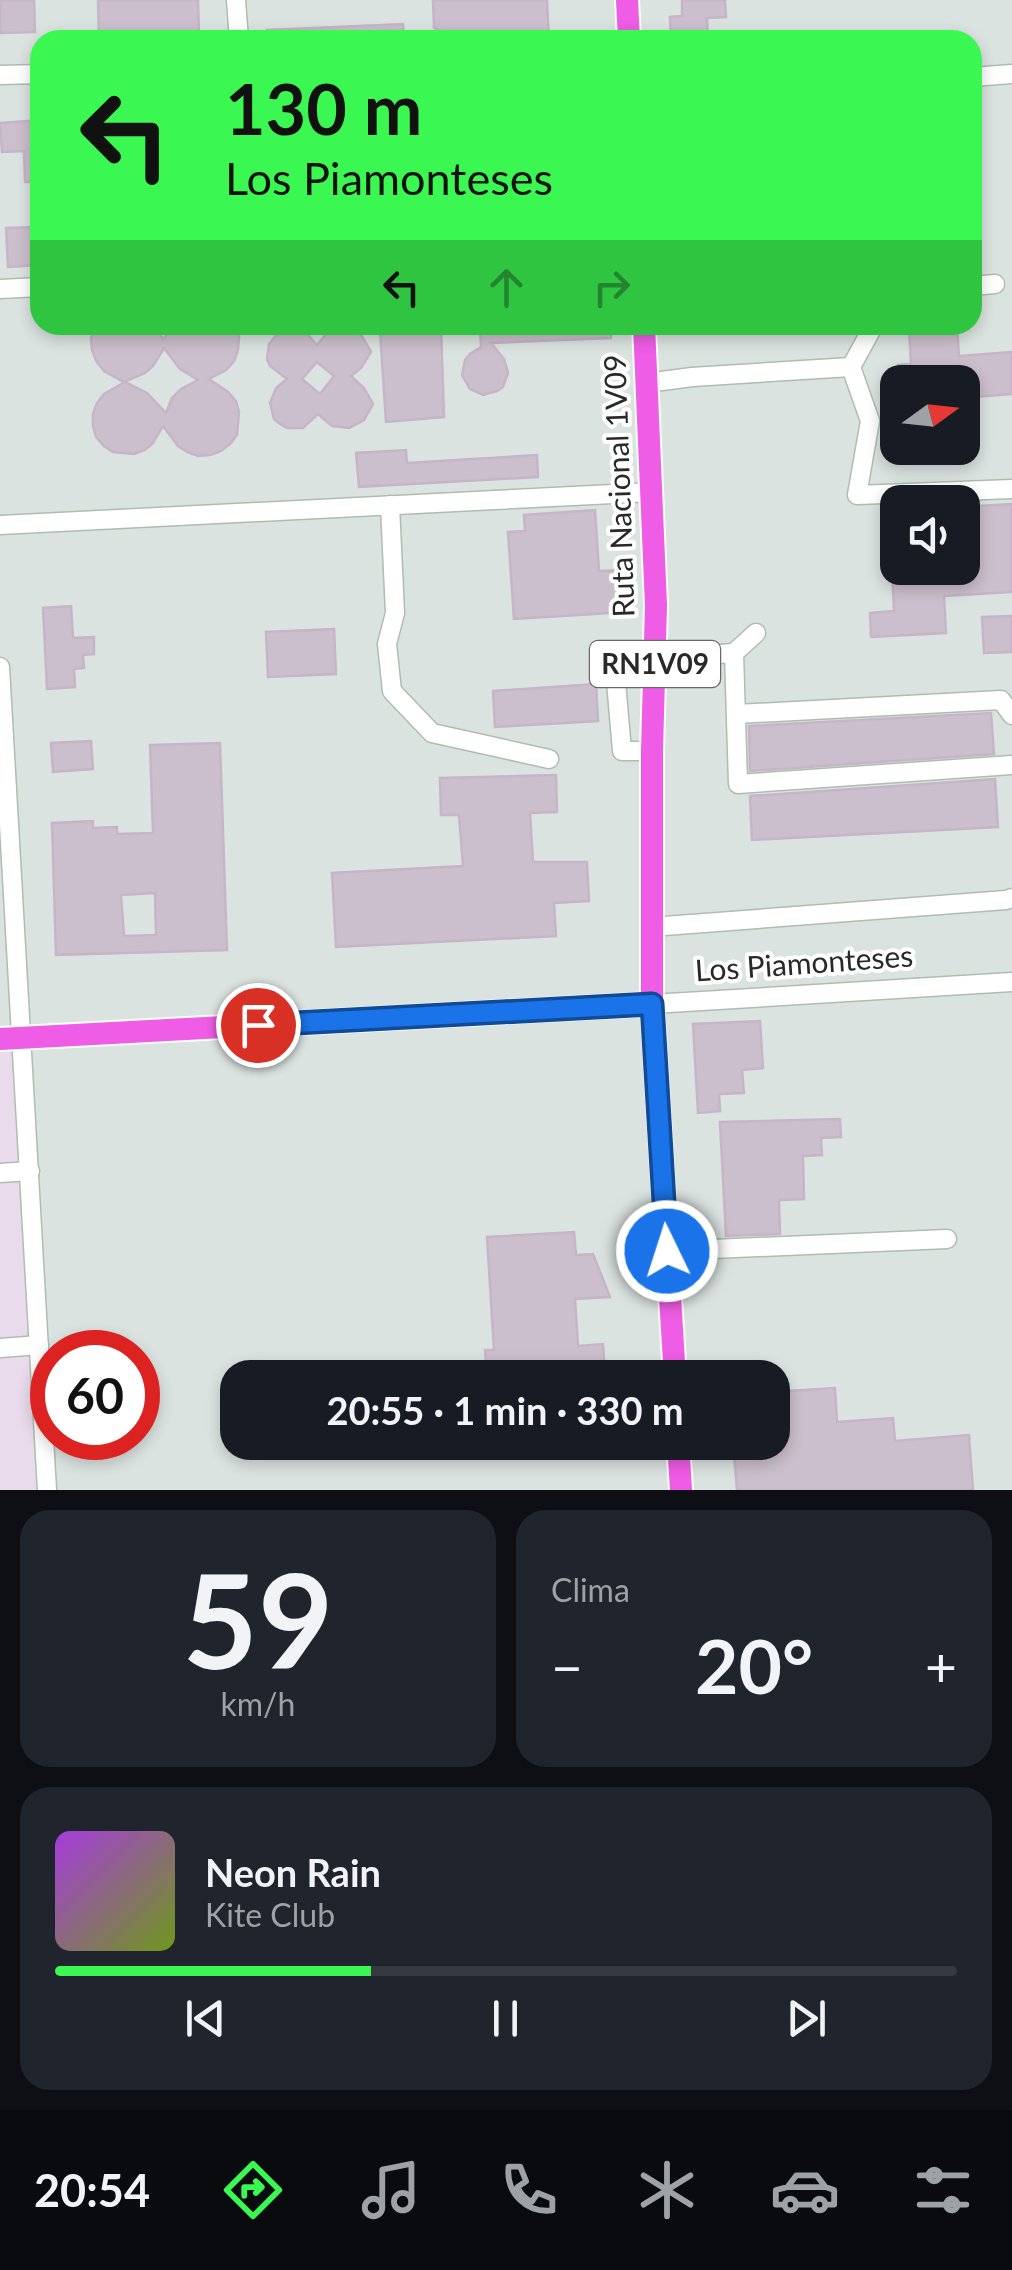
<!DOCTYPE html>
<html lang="es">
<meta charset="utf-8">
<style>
body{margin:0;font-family:Lato,sans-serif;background:#20242c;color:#f1f3f6;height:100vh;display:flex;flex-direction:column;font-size:38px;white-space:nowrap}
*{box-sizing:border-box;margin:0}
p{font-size:32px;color:#9ea1a6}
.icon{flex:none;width:55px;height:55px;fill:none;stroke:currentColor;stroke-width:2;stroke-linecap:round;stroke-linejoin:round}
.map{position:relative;height:1490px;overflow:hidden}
.drawer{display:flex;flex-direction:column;gap:20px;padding:20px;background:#0d0f14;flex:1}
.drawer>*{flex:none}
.top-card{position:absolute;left:30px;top:30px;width:952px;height:305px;border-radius:30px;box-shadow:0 5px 15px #0003;background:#3bf751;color:#111;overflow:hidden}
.needle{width:65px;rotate:75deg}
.buttons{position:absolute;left:880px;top:365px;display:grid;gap:20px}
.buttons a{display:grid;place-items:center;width:100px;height:100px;border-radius:20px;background:#171b24;box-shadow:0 5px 15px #0003;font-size:50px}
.speed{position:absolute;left:30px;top:1330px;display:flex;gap:20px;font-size:50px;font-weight:700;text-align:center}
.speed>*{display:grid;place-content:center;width:130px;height:130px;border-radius:50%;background:#171b24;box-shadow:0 5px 15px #0003;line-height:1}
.speed .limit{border:15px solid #d22;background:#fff;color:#111}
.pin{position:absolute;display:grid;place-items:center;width:85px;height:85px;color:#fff;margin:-42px;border:5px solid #fff;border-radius:50%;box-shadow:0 2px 10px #0007}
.me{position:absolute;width:110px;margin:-55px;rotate:356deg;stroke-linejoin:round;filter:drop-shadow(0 0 8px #0008)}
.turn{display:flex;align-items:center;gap:35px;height:210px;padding:0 30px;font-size:45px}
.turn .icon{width:130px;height:130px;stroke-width:2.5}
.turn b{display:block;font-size:70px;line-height:85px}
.lanes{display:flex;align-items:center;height:95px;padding:0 30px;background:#0003;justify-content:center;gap:50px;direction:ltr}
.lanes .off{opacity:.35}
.big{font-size:75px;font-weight:700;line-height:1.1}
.drawer .tile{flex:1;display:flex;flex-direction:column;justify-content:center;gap:15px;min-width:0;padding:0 35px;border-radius:30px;background:#20242c}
.drawer .dial{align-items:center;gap:0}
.dial b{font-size:130px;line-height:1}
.song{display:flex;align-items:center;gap:30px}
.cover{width:120px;height:120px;border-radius:15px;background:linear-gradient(135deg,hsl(280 70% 55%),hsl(80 70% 35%))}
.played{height:10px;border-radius:5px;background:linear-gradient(90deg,#3bf751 35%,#363941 35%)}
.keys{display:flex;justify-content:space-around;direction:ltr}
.heat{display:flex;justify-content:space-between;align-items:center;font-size:55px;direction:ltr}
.drawer .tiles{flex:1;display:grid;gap:20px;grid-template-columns:1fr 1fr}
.tile:last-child{grid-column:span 2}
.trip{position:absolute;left:220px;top:1360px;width:570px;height:100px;border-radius:30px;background:#171b24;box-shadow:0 5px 15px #0003;font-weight:700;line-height:100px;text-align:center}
.menu{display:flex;height:160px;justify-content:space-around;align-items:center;background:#090b0e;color:#9ea1a6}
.menu .icon{width:70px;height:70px}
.menu .current{color:#3bf751}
.menu b{font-size:45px;color:#f1f3f6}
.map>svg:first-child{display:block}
.industrial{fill:#dbe3e0;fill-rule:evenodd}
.building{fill:#ccbfcd;stroke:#c5b5c6;stroke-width:2.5;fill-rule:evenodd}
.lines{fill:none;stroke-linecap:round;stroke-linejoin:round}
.minor-casing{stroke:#afbdb0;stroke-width:21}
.major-casing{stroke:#fff;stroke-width:26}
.minor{stroke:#fff;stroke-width:18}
.major{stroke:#ef5ce5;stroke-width:22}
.route-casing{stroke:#114b97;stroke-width:25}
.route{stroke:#1a73e8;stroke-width:18}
.labels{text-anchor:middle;stroke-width:8;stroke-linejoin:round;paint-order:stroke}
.shield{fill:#fff;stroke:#696969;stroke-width:2.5}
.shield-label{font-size:28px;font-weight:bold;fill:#292929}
.street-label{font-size:30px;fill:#292929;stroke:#fff}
</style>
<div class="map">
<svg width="1012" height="1490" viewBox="0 0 1012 1490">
<rect width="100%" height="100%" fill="#e9dbeb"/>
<!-- industrial -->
<path class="industrial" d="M0 0H1012V1490H47L22 1038H0ZM40 40H972V325H40ZM898 382H962V448H898ZM898 502H962V568H898ZM52 1352H138V1438H52ZM238 1378H772V1442H238Z"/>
<!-- building -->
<g class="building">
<polygon points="0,0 34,0 35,32 0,33"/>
<polygon points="98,0 198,0 199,34 130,37 130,40 99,40"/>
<polygon points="433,0 547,0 549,40 461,40 434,28"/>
<polygon points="682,0 725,0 726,17 707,18 708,40 671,40 670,17 682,16"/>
<polygon points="403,24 404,40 267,40 267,30"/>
<polygon points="40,120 40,182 25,182 24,151 2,152 0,123"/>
<polygon points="40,227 40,265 8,267 6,228"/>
<polygon points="96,325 156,325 163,340 173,325 235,325 239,337 238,350 234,361 226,370 209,379 228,392 236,401 239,412 237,435 230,444 221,451 210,455 198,456 187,452 178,446 163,426 153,443 145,450 134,454 113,452 104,446 96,437 93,426 93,414 97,403 104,394 125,382 147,393 166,413 172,398 181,389 198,380 180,369 164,348 153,366 145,373 124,382 104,371 96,361 92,350 91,338"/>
<polygon points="480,325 611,325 611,338 491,343 504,359 508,373 503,387 497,391 483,395 470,389 462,375 465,360 470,354 481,347"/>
<polygon points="917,325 957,325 959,356 1012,352 1012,394 975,397 974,382 899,381 898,365 911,364 909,328 917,328"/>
<path d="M341 327 355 331 362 336 371 352 361 368 351 376 364 388 373 404 364 420 349 428 332 426 318 414 303 428H287L280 424 274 419 270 403 276 388 287 379 270 366 267 359 269 344 279 332 294 329 308 335 317 345 327 333ZM317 362 334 376 320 394 302 379Z"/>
<polygon points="441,327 444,417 386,422 380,331"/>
<polygon points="406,450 407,463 537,455 538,477 359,487 356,453"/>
<polygon points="1012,504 1012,592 944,596 946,633 871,637 870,613 894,611 892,568 962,568 962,507"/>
<polygon points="595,510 599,571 624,570 627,612 514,619 508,532 525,531 524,515"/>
<polygon points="71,606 73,638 94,637 94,654 83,655 84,668 74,669 75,687 47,689 43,608"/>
<polygon points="1012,616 1012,652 984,653 982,617"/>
<polygon points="334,629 336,674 268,677 266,632"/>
<polygon points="596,684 598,721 495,727 493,691"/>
<polygon points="991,713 994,754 750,771 749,726"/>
<polygon points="91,741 93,769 53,772 51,743"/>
<path d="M220 743 227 950 56 955 52 823 93 821V828L117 827V834L153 833 150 745ZM155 893 156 935 124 936 121 895Z"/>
<polygon points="556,775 557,812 530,813 533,862 587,862 589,901 554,903 556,936 336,947 332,873 463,866 459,815 441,815 440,778"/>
<polygon points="995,779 998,827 752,840 750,796"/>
<polygon points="760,1021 763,1068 742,1070 744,1093 719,1094 720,1111 698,1113 693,1024"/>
<polygon points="840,1119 841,1137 821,1138 822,1155 803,1156 804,1199 779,1200 780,1234 726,1236 720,1122"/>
<polygon points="574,1232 576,1255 593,1254 610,1297 575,1299 578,1346 603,1344 605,1378 487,1378 485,1350 494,1350 487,1237"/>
<polygon points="835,1388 837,1422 893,1418 895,1441 969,1435 973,1490 737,1490 733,1442 772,1442 772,1392"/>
</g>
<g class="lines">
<defs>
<g id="minor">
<polyline points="236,0 239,40"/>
<polyline points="0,75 40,74"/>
<polyline points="972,77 1012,74"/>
<polyline points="972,286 995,284"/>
<polyline points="0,289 40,287"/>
<polyline points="851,367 870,421 857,495 1012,489"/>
<polyline points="647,383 692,377 851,367 874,325"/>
<polyline points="390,505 395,613 387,644 392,691 432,733 549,759"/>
<polyline points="0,525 653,492"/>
<polyline points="756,633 734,653 738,784 1012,765"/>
<polyline points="655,658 734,653"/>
<polyline points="0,667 47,1490"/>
<polyline points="615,670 622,751 652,751"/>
<polyline points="737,714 1001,700 1012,715"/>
<polyline points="651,927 1006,900 1012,898"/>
<polyline points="652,1004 1012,982"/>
<polyline points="0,1173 30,1171"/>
<polyline points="667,1251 947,1239"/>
<polyline points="0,1348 39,1345"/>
</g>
<g id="major">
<polyline points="627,0 629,40"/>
<polyline points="644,325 656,605 652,751 652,1004 675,1378"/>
<polyline points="0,1039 652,1004"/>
<polyline points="678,1442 681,1490"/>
</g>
</defs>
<!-- minor casing -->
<use href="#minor" class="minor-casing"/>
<!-- major casing -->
<use href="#major" class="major-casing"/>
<!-- minor -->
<use href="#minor" class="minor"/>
<!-- major -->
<use href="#major" class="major"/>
</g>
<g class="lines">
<defs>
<polyline id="route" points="258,1025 652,1004 667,1251"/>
</defs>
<!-- route casing -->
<use href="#route" class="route-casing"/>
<!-- route -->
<use href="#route" class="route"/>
</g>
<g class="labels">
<!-- shield labels -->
<rect class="shield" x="590" y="641" width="130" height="46" rx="8"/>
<g class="shield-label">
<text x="655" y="674">RN1V09</text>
</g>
<!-- street labels -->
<g class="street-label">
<text transform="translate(620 486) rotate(-92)" y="10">Ruta Nacional 1V09</text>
<text transform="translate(804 964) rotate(-4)" y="10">Los Piamonteses</text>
</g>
</g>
</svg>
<div class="buttons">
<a><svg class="needle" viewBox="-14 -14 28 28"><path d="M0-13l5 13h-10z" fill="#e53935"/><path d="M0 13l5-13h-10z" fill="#9ea1a6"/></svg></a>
<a><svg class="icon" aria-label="sound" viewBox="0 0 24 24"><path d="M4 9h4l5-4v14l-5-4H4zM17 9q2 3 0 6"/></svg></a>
</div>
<div class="speed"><div class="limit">60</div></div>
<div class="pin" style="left:258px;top:1025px;background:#d93025"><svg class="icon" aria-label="arrive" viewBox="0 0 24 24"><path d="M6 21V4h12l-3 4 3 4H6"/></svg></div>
<svg class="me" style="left:667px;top:1251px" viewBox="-20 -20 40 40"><circle r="17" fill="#1a73e8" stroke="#fff" stroke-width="3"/><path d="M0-11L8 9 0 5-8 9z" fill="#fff"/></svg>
<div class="trip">20:55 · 1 min · 330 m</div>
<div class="top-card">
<div class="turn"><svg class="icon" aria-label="left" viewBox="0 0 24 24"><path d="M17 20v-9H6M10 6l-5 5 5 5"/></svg><div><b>130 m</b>Los Piamonteses</div></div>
<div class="lanes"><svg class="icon" aria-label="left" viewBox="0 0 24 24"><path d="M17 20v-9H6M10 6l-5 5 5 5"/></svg><svg class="icon off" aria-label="ahead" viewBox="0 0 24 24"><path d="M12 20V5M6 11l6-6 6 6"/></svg><svg class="icon off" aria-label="right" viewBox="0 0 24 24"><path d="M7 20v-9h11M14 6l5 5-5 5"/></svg></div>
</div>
</div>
<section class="drawer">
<div class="tiles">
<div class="tile dial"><b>59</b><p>km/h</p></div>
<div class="tile"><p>Clima</p>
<div class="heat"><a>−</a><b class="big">20°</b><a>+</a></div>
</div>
<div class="tile">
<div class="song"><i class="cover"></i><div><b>Neon Rain</b><p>Kite Club</p></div></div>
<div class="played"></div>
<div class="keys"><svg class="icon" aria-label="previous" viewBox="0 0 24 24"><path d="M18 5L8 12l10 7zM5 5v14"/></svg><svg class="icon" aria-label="pause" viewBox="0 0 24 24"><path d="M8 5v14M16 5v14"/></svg><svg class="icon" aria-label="next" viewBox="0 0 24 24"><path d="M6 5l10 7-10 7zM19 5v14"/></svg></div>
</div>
</div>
</section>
<nav class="menu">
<b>20:54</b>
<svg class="icon current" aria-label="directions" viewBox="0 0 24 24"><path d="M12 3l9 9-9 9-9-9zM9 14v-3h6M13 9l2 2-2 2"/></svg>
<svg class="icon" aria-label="music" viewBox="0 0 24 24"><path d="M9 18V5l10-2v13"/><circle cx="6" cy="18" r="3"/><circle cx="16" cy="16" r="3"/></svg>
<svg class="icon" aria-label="phone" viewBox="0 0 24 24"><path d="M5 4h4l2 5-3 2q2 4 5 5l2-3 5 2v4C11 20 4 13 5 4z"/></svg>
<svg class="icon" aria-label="climate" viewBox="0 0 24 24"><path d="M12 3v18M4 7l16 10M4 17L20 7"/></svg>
<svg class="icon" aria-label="car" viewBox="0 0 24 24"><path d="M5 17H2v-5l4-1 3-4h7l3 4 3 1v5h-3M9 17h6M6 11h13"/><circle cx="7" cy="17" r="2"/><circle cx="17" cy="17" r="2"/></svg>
<svg class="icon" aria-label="filters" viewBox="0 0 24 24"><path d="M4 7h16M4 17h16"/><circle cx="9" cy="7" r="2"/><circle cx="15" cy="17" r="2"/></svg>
</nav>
